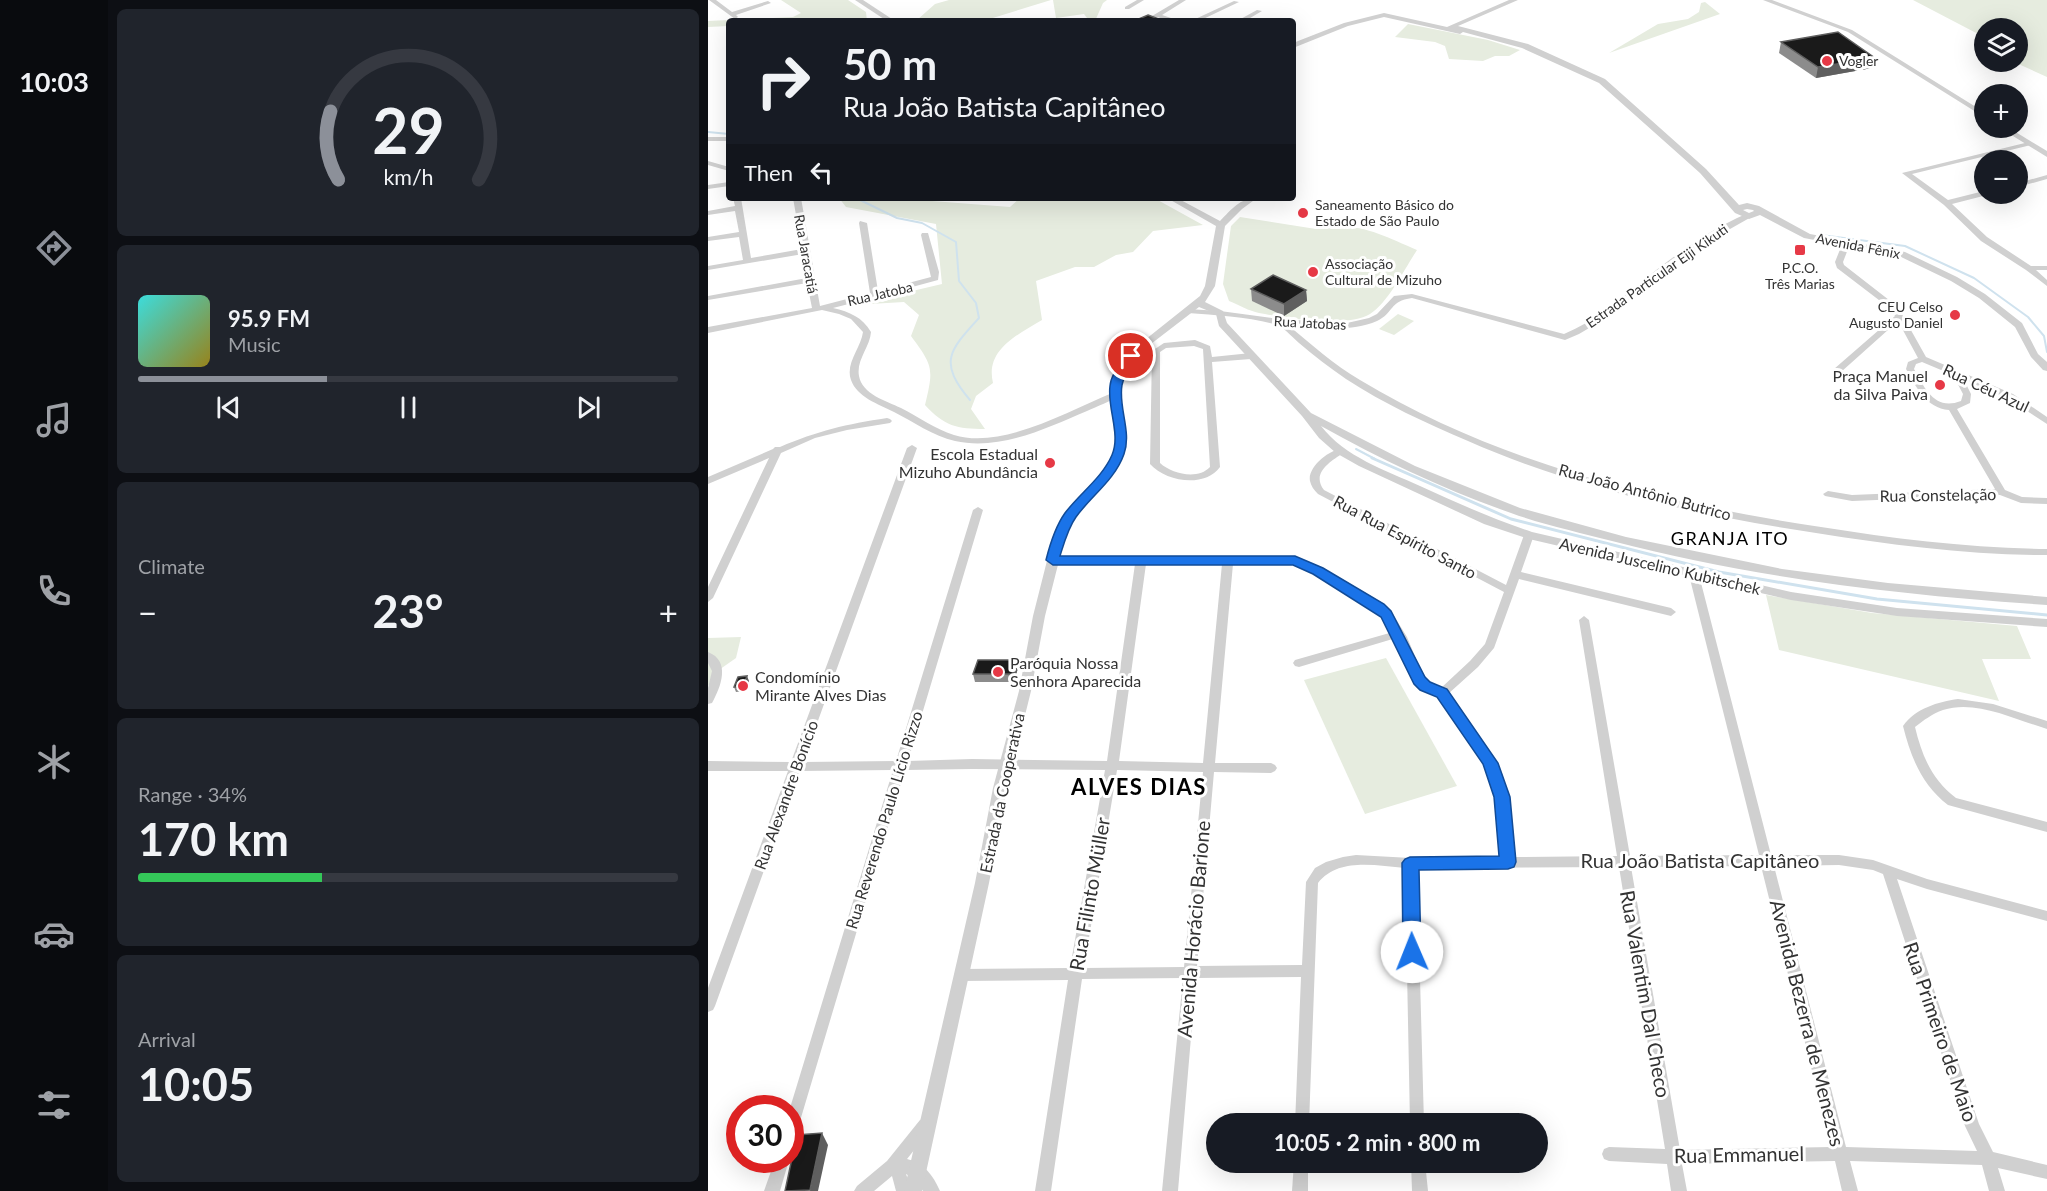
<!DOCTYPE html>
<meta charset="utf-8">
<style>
body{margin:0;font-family:Lato,sans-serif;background:#20242c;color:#f1f3f6;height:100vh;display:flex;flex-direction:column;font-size:22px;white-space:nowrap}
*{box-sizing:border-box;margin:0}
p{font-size:20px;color:#9ea1a6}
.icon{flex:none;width:33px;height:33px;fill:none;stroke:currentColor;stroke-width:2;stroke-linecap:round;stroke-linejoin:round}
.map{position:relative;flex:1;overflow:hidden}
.drawer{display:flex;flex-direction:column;gap:9px;padding:9px;background:#0d0f14;width:600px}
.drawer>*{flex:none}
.top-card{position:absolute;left:18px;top:18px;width:570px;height:183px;border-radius:6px;box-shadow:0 6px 24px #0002;background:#171b24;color:#f1f3f6;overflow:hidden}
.buttons{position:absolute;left:1266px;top:18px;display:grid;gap:12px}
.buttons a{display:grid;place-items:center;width:54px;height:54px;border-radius:50%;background:#171b24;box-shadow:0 6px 24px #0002;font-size:30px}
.speed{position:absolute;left:18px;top:1095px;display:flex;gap:12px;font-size:30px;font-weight:700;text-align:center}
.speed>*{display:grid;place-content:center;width:78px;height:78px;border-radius:50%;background:#171b24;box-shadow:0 6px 24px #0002;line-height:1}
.speed .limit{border:9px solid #d22;background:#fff;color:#111}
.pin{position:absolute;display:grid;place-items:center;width:51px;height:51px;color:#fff;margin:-26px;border:3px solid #fff;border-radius:50%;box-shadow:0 2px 6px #0007}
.me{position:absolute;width:66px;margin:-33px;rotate:359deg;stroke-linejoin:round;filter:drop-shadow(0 0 4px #0008)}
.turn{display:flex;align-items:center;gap:21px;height:126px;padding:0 18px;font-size:27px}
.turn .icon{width:78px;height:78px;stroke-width:2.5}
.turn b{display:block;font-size:42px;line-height:51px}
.then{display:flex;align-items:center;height:57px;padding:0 18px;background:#0003;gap:12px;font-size:22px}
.big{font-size:45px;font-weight:700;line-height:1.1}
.drawer .card{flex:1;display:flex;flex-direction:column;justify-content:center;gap:9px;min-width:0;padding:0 21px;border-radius:9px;background:#20242c}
.drawer .dial{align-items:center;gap:0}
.dial svg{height:156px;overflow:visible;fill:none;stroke:#363941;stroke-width:7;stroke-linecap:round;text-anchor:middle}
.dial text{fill:#f1f3f6;stroke:none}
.song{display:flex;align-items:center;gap:18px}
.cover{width:72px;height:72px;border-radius:9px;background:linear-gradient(135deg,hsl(180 70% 55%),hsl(50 70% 35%))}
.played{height:6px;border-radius:3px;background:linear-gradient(90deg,#8c9099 35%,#363941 35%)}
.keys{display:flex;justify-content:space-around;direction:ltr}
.heat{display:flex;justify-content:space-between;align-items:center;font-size:33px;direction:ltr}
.charge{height:9px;border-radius:4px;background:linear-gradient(90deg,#34c759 34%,#363941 0)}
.trip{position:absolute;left:498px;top:1113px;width:342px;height:60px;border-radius:30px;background:#171b24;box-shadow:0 6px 24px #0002;font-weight:700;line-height:60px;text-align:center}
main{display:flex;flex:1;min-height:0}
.tab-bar{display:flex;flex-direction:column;width:108px;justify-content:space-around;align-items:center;background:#090b0e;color:#9ea1a6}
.tab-bar .icon{width:42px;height:42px}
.tab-bar .active{color:#8c9099}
.tab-bar b{font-size:27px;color:#f1f3f6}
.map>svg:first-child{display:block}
.green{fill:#e6ecdf}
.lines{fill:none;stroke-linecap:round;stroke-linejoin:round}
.stream-far1{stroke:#cfe2ee;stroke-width:2}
.stream{stroke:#cfe2ee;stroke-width:3}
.minor{fill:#d0d0d0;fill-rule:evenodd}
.tertiary{fill:#d0d0d0;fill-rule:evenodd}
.wall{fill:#8c8c8c}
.shaded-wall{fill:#5f5f5f}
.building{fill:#1a1a1a;stroke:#5f5f5f;stroke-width:1.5}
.route{fill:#1a73e8;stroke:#114b97;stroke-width:1.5}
.poi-dot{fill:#e63946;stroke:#fff;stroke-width:2}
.labels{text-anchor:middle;stroke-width:6;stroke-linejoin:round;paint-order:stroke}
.far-poi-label{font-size:14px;fill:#333;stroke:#fff;text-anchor:start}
.far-street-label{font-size:14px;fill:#333;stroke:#fff}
.poi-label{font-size:16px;fill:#333;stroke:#fff;text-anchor:end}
.street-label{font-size:16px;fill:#333;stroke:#fff}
.neighbourhood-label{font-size:18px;letter-spacing:1.5px;fill:#000;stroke:#fff}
.near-street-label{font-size:20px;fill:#333;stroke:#fff}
.district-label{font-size:22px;font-weight:bold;letter-spacing:1.5px;fill:#000;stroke:#fff}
</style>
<main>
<nav class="tab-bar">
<b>10:03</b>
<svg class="icon active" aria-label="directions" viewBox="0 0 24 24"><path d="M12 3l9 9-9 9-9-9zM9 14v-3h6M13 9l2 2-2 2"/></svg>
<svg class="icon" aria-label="music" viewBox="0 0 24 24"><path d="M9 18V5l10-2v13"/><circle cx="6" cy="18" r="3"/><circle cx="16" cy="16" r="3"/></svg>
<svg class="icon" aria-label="phone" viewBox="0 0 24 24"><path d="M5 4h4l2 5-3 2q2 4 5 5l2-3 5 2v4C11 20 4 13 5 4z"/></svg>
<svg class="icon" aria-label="climate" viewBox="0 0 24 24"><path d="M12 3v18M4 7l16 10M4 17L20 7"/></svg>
<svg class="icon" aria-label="car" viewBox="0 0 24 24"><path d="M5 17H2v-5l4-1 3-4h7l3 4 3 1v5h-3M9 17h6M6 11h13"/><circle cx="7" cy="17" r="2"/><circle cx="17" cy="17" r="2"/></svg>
<svg class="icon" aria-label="filters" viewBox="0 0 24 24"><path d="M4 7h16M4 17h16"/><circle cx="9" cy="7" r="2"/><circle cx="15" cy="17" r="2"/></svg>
</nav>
<section class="drawer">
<div class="card dial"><svg viewBox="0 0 100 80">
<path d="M14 69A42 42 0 1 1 86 69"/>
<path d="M14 69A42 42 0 0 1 10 34" stroke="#8c9099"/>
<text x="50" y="56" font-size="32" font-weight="700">29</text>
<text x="50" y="72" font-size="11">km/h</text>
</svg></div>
<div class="card">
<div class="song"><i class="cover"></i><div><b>95.9 FM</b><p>Music</p></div></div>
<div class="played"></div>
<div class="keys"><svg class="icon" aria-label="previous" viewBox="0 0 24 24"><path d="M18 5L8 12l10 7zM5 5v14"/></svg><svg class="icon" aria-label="pause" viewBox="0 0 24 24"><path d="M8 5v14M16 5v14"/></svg><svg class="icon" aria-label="next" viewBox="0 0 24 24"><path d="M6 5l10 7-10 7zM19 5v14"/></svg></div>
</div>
<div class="card"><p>Climate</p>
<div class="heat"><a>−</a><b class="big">23°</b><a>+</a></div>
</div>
<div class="card"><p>Range · 34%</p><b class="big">170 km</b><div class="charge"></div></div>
<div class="card"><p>Arrival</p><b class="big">10:05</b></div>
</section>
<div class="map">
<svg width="1339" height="1191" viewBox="0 0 1339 1191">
<rect width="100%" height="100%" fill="#fff"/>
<!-- green -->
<g class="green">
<polygon points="73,0 140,0 158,12 159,21 21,21 21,26 0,27 0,21 85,17 93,13"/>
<polygon points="241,0 343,0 275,21 209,20 227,4"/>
<polygon points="345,0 399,0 395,3 387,21 375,21 379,18 376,14 348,18"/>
<polygon points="1205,0 1339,0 1339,77 1306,62 1310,62 1310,28 1276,28 1276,41 1272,35"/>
<polygon points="997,2 1012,14 901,53 950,24 980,19 991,12 993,3"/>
<polygon points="700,24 780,40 812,50 801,56 787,56 775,61 741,59 737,46 727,42 687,37"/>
<path d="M131 198H224V201L302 207 312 198H446L495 225 445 231 425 252 408 255 386 267H367L328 281 334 320C309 335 277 350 285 383L268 396 263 409 277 429C249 429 236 426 217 405 226 368 225 366 203 336L211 315 196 302 145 305 234 284 228 224 138 207Z"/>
<path d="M532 217 608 229C648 220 674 235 709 250 697 268 680 303 662 314 641 328 577 318 551 313 541 311 531 305 521 301L515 284 518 262 523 226Z"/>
<polygon points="690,314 706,321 686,335 671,329"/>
<polygon points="1058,595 1164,613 1309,626 1323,659 1274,659 1291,701 1071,650"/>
<polygon points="33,637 28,658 8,672 0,686 0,638"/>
<polygon points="678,658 749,786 657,814 596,680"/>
</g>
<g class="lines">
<!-- stream-far1 -->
<g class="stream-far1">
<polyline points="0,132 21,134"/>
<path d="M148 198 189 218 214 223 248 242 251 281 268 303 271 318C241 351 230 362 262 400"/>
<polyline points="1113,235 1197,246 1266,278 1320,317 1336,336 1339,352"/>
<polyline points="648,449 667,459"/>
</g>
<!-- stream -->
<polyline class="stream" points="664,458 803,519 1011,572 1169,599 1339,615"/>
<!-- minor -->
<g class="minor">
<polygon points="1,0 8,0 24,12 60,1 63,3 28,15 30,17 27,19"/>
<polygon points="429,0 436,0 421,9 417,9 417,7"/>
<polygon points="471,0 478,0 454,15 472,21 462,21 449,17 442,21 439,19"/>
<polygon points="526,1 531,2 491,21 483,21"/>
<polygon points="549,10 554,11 537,21 529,21"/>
<polygon points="575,19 578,20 579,21 572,21"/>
<rect x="0" y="137" width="21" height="4"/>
<polygon points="1321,142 1325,144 1323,145 1204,174 1240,200 1276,191 1279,195 1244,204 1279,237 1323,266 1339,266 1339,270 1328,270 1339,280 1339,286 1318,270 1273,241 1236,205 1194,173"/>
<polygon points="0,161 21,167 21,171 0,165"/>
<polygon points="1339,175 1339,179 1310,187 1310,183"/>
<polygon points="21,182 21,186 0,189 0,185"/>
<path d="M25 198H33L43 258 94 249 85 198H93L112 306 162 293 151 223 152 221 159 223 170 291 223 277 213 235 214 233H220L231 272 230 280 171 296 170 298H164L125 308C142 312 154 317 163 332 162 347 148 360 151 376 154 394 178 401 193 408 211 417 227 429 246 435 294 450 360 411 404 393L407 392 411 395C403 402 389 406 379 411 339 428 292 451 247 441 225 436 206 422 186 412 170 404 149 397 143 380 137 363 153 348 155 332L143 319 131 314 114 310 0 333V327L104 308 99 283 0 300V296L99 278 95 254 0 270V266L35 260 31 237 0 241V237L31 232 27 211 0 215V211L27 206Z"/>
<path d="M1038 214 1045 216 992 246 893 321 871 334 857 340 704 298C681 301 686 313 669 321 641 333 609 327 580 325 603 344 626 365 652 380 791 464 954 503 1113 527 1188 539 1263 548 1339 549V555C1261 555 1184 545 1108 533 990 515 869 489 760 441 718 423 676 404 638 379 622 368 606 356 591 343 584 337 575 326 566 324 540 317 507 315 480 313L476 311 480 309 512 311 571 319 639 323 661 318 669 314 686 296 704 294 856 334C887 321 911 300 937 279 968 254 1001 230 1038 214Z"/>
<path d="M1135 242H1138L1142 244 1135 262 1136 265 1190 307 1218 357 1305 394 1339 417V424L1299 398 1256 380 1263 394 1262 403 1249 409 1297 490 1314 497 1339 498V504L1313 503 1292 495 1144 501 1117 496 1115 494 1120 491 1144 495 1287 489 1241 410C1218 408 1208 387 1198 369L1200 362 1210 358 1190 321 1133 372 1132 381H1126L1125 379 1126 369 1187 316 1184 310 1129 268 1127 262ZM1214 362 1245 375 1255 394 1253 401C1227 411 1217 389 1206 369L1208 364Z"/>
<path d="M487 340 502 346 504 357 543 353 547 356 543 359 504 362 512 467C497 488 458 482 442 464L444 351 456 343ZM486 346 495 349 502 467C490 480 464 474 452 463V352L458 348Z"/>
<path d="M179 418 182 419 184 421 182 423 139 430 107 438 73 453 5 598 0 602V587L61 458 0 484V477L65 449 67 447H72C109 431 139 424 179 418Z"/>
<path d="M204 445 209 448 95 762 188 761 265 510 270 507 275 510 200 761 264 759 399 761 427 564 341 562 340 560 345 557H520L591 559 639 582 666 598 683 611 699 637 716 678 721 683 733 688 762 661 777 644 796 592 610 494C606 490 603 486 602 481 599 467 623 448 635 449L637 451 635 453C622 462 603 473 616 490L798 585 816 535 821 532 826 535 813 572 963 608 968 612 963 616 811 579 786 648 770 667 740 694 789 763 800 797 806 857 909 856 871 620 876 616 881 620 922 856 1051 855 981 575 986 572 991 575 1063 855H1131L1165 860 1219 879 1339 911V921L1219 889 1189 879 1271 1124 1285 1152 1339 1165V1179L1290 1168 1297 1191H1281L1274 1165 1142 1161 1150 1191H1134L1127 1161 974 1164 979 1191H963L959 1164 901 1161 896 1159 894 1154 896 1149 901 1147 957 1149 911 867 709 868 716 1124H702L697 868C668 866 631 857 610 883L601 1124H587L593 977 488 978 470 1191H454L475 978 374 979 343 1191H327L360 980 253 981 248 979 246 975 248 971 253 969 362 968 397 770 264 769 197 770 89 1131 87 1136 82 1138V1108L185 770 92 771 7 1006 5 1010 0 1012V988L80 771H0V761L83 762 199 448ZM438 564H514L495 763 411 761ZM525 564H586L592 567 658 603 675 617 685 632 587 660 585 663 587 666 591 667 688 638 707 683 713 689 730 696 778 764 788 797 793 857 703 858 648 855 635 857 618 862 607 868 598 882 594 965 489 966 506 772 563 773 567 771 569 768 567 765 563 763H507ZM409 770 495 772 476 967 376 968ZM1131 865 1165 870 1175 874 1257 1126 1269 1151 1138 1147 1066 866ZM1053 866 1123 1147 972 1150 923 867Z"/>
<path d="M0 652C23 661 13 687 4 703L0 704V688L4 671 0 663Z"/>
<path d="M1250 699 1285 704 1339 721V729C1308 720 1268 699 1235 710 1224 714 1216 720 1207 727 1214 756 1224 780 1248 798L1339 822V832L1240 805C1214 785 1203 758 1195 726 1208 708 1230 702 1250 699Z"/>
<path d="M217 1118 222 1120 224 1125 222 1130 199 1159C216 1163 225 1175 232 1191H215L207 1179 198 1174 204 1191H188L184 1176 166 1191H146L149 1186 179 1161 212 1120Z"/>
<polygon points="67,1160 81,1160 72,1191 56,1191"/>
<polygon points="586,1162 600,1162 600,1191 584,1191"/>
<polygon points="703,1162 717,1162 720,1191 704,1191"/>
</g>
<!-- tertiary -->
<g class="tertiary">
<polygon points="147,0 155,0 187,21 179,21"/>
<path d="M801 0H810L750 26 820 44 897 79 998 169 1031 205 1039 203 1051 206 1102 234 1197 252 1249 277 1277 294 1314 323 1330 354 1339 362V371L1335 370 1323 357 1307 327 1271 298 1243 281 1191 256 1096 238 1052 215 1041 219 1027 213 992 173 891 83 814 48 755 32 752 34 676 17 640 26 585 48V43L636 23 676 13 739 27ZM1039 209 1045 210 1046 211 1041 213 1035 210Z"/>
<polygon points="1055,0 1064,0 1144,30 1276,112 1276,117 1140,32"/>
<polygon points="1292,128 1301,128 1339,151 1339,157"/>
<path d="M459 198H469L512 221C524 209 532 198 549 198L534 209 517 226 507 286 497 302 515 311 519 323 603 413 707 466 812 508 918 537 1074 569 1180 583 1339 597V605C1192 595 1046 578 904 541 870 532 836 525 803 513 737 490 674 460 613 426 637 457 677 470 712 486 749 503 785 519 824 532L1083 592 1189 608 1339 619V627L1189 616 1083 600 821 539 776 524 651 466 628 453 611 438 594 416 511 326 508 314 491 307 439 347 419 368 415 377 412 395 417 442 415 455 400 479 367 517 356 541 337 616 323 691 299 788 281 883 214 1191H196L267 883 285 788 311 691 325 616 344 541 358 513 392 475 405 455 407 442 402 395 405 377 410 367 433 343 492 296 497 286 508 226Z"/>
</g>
</g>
<!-- wall -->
<g class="wall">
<polygon points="1073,42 1167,58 1164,68 1108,78 1071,53"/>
<polygon points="543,289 598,290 599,301 576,316 544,301"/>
<polygon points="308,660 310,668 306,682 267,682 265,674"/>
<polygon points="41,681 37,691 28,692 26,687"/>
</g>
<!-- shaded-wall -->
<g class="shaded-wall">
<polygon points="1167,58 1164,68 1108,78 1110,67"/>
<polygon points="598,290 599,301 576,316 576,304"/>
<polygon points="308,660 310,668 306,682 304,674"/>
<polygon points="39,676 41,681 37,691 35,687"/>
<polygon points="114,1133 120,1145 110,1191 102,1191"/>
</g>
<!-- building -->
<g class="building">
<polygon points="440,15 456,21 426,21"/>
<polygon points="1130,32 1167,58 1110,67 1073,42"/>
<polygon points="565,275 598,290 576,304 543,289"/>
<polygon points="270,660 308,660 304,674 265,674"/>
<polygon points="39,676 35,687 26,687 30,677"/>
<polygon points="114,1133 102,1190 77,1191 89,1135"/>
</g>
<!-- route -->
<path class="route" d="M423 352 429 356C423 364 416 374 414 385 410 407 424 432 416 454 407 480 383 496 368 517 360 528 356 543 352 556H587L615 568 676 604 683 611 717 677 722 682 739 689 790 763 802 797 808 862 806 867 800 869 711 870 713 952 710 957 704 959 698 957 695 952 694 863 697 859 702 857 791 856 786 797 775 764 729 697 712 690 706 684 673 617 605 574 585 565H345L338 560C342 544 347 527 357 513 372 493 394 478 404 455 413 434 399 408 402 386 403 374 413 363 419 353Z"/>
<!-- markers -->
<g class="poi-dot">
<circle cx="1119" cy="61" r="6"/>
<circle cx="595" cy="213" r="6"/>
<rect x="1086" y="244" width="12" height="12" rx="3"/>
<circle cx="605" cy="272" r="6"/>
<circle cx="1247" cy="315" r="6"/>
<circle cx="1232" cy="385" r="6"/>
<circle cx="342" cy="463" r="6"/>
<circle cx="290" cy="672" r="6"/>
<circle cx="35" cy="686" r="6"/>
</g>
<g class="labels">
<!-- far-poi labels -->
<g class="far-poi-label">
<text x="1131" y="66">Vogler</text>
<text x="607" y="210">Saneamento Básico do<tspan x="607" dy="16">Estado de São Paulo</tspan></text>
<text x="617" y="269">Associação<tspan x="617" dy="16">Cultural de Mizuho</tspan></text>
<text x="1092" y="273" text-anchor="middle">P.C.O.<tspan x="1092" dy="16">Três Marias</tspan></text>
<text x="1235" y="312" text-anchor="end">CEU Celso<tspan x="1235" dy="16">Augusto Daniel</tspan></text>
</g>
<!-- far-street labels -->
<g class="far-street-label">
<text transform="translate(1150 246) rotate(11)" y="5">Avenida Fênix</text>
<text transform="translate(98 254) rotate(80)" y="5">Rua Jaracatiá</text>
<text transform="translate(949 276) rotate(-35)" y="5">Estrada Particular Eiji Kikuti</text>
<text transform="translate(172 294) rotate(-13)" y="5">Rua Jatoba</text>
<text transform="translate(602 323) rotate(3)" y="5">Rua Jatobas</text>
</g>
<!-- poi labels -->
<g class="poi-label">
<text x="1220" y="382">Praça Manuel<tspan x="1220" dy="18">da Silva Paiva</tspan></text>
<text x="330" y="460">Escola Estadual<tspan x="330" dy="18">Mizuho Abundância</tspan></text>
<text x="302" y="669" text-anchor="start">Paróquia Nossa<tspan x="302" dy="18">Senhora Aparecida</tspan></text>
<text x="47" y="683" text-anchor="start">Condomínio<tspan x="47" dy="18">Mirante Alves Dias</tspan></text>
</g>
<!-- street labels -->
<g class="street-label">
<text transform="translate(1278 388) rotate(25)" y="6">Rua Céu Azul</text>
<text transform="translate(937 492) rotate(15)" y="6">Rua João Antônio Butrico</text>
<text transform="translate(1230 495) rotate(-1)" y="6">Rua Constelação</text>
<text transform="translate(697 537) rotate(28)" y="6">Rua Rua Espírito Santo</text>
<text transform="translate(952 566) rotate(13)" y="6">Avenida Juscelino Kubitschek</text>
<text transform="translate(294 793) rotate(-78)" y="6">Estrada da Cooperativa</text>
<text transform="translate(78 795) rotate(-70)" y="6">Rua Alexandre Bonício</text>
<text transform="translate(176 820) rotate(-73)" y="6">Rua Reverendo Paulo Lício Rizzo</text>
</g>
<!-- neighbourhood labels -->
<g class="neighbourhood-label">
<text x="1022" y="545">GRANJA ITO</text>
</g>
<!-- near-street labels -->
<g class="near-street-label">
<text x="992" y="868">Rua João Batista Capitâneo</text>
<text transform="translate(382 894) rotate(-80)" y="7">Rua Filinto Müller</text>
<text transform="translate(486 929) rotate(-85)" y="7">Avenida Horácio Barione</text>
<text transform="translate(937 994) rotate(80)" y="7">Rua Valentim Dal Checo</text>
<text transform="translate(1099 1023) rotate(76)" y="7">Avenida Bezerra de Menezes</text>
<text transform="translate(1232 1032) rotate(71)" y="7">Rua Primeiro de Maio</text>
<text transform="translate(1031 1155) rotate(-1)" y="7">Rua Emmanuel</text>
</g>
<!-- district labels -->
<g class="district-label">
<text x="431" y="795">ALVES DIAS</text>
</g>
</g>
</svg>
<div class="buttons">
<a><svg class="icon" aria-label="layers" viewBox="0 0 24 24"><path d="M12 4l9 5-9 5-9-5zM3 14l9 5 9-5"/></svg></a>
<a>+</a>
<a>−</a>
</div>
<div class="speed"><div class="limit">30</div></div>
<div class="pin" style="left:423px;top:356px;background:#d93025"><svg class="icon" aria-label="arrive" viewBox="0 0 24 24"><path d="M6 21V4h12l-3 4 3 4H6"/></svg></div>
<svg class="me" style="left:704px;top:952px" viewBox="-20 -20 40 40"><circle r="19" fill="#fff"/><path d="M0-13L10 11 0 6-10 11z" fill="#1a73e8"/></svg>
<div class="trip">10:05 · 2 min · 800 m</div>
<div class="top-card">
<div class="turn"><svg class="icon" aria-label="right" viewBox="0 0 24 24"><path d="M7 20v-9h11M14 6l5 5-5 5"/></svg><div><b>50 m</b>Rua João Batista Capitâneo</div></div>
<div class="then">Then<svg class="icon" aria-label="left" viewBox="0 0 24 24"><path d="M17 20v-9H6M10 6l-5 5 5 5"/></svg></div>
</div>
</div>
</main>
